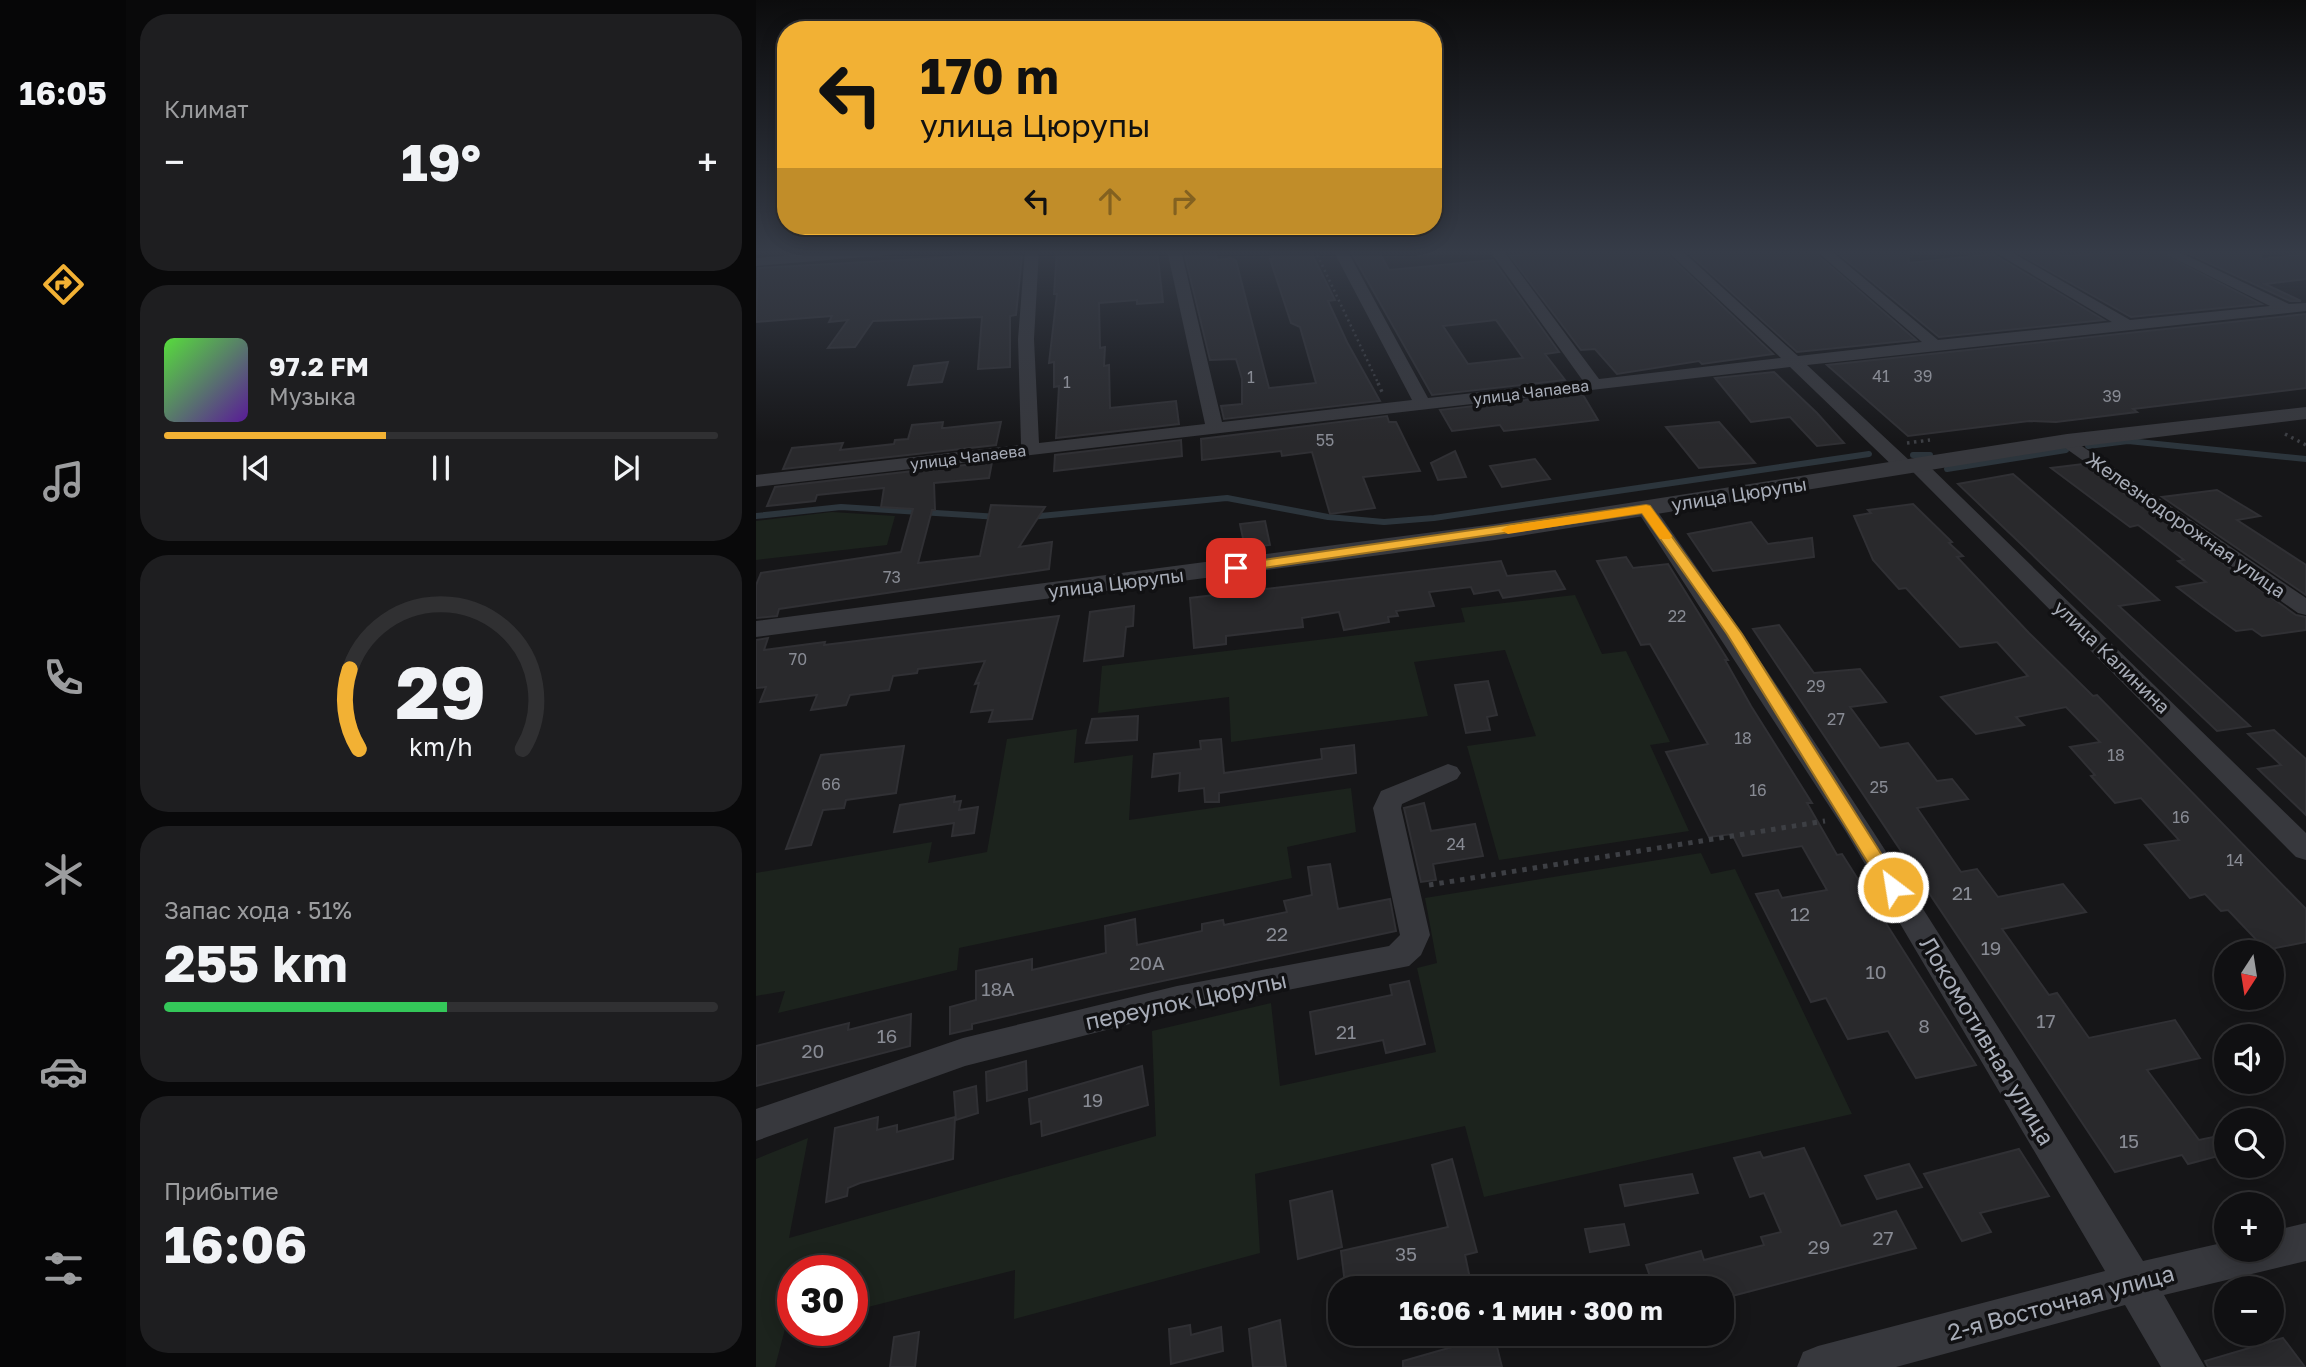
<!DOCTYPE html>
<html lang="ru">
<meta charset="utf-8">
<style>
body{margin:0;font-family:"Golos Text",sans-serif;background:#1e1e20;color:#f1f3f6;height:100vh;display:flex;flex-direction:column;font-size:26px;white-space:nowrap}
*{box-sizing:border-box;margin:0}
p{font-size:23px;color:#9c9d9f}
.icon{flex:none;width:38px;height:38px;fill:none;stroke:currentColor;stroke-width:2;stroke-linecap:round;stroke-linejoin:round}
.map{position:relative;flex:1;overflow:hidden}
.sheet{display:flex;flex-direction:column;gap:14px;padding:14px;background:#09090a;width:630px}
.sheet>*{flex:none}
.banner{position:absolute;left:21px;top:21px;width:665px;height:214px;border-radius:28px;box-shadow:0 4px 18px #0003,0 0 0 2px #303032;background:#f2b134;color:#111;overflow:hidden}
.needle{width:46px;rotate:192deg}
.controls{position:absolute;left:1458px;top:940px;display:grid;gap:14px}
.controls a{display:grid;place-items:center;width:70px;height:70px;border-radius:50%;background:#101012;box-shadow:0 4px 18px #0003,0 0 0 2px #303032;font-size:35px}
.speed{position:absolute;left:21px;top:1255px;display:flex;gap:14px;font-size:35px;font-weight:700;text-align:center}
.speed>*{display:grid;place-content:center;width:91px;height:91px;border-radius:50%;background:#101012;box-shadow:0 4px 18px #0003,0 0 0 2px #303032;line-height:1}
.speed .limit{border:10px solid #d22;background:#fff;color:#111}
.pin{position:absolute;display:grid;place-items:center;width:60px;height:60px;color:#fff;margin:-30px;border-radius:14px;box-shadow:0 4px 10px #0006}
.me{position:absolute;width:77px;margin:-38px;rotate:329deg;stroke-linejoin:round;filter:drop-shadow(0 0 5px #0008)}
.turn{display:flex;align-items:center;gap:24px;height:147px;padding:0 28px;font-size:32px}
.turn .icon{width:91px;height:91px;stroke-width:2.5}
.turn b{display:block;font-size:49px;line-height:60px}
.lanes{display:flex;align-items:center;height:66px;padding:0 28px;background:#0003;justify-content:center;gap:35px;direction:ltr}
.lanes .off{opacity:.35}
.big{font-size:52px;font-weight:700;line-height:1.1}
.sheet .tile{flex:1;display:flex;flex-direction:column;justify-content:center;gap:10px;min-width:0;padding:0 24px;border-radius:28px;background:#1e1e20}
.sheet .dial{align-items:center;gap:0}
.dial svg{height:182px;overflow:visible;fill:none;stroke:#303032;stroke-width:7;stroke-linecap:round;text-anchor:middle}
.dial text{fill:#f1f3f6;stroke:none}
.song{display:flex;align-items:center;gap:21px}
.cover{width:84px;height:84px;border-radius:10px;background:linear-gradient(135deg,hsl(110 70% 55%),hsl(270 70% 35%))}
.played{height:7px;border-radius:4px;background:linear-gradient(90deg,#f2b134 40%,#303032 40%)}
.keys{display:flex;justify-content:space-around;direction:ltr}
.heat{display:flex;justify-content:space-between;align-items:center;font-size:38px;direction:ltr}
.charge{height:10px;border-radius:5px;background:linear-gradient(90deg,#34c759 51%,#303032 0)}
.trip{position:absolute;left:572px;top:1276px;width:406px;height:70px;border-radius:28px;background:#101012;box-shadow:0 4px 18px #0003,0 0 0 2px #303032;font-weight:700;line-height:70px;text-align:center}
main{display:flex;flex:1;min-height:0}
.tab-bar{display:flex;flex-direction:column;width:126px;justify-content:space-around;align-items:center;background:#060607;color:#9c9d9f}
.tab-bar .icon{width:49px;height:49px}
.tab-bar .on{color:#f2b134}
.tab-bar b{font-size:32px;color:#f1f3f6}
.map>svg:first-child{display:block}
.green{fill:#1c231d}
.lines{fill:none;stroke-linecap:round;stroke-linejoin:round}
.stream{stroke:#2c353c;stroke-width:6}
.building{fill:#29292c;stroke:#303034;stroke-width:2;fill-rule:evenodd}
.path-far2{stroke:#3d3f44;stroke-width:2.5;stroke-dasharray:2 3.5;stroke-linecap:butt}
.path-far1{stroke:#3d3f44;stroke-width:3.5;stroke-dasharray:2.5 4.5;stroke-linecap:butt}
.path{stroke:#3d3f44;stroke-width:5;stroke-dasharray:4.5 6;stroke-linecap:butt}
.minor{fill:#37383d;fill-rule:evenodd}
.tertiary{fill:#37383d;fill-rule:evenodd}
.route{fill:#f2b134;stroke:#9d7322;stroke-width:2}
.slow{fill:#f59e0b}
.labels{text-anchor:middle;stroke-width:7;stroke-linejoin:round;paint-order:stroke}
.number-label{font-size:16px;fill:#888b94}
.far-street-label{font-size:16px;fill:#a8adb8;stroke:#111113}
.street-label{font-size:19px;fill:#a8adb8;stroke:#111113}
.near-number-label{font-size:19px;fill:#888b94}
.near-street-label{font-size:23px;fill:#a8adb8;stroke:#111113}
</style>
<main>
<nav class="tab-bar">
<b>16:05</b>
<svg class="icon on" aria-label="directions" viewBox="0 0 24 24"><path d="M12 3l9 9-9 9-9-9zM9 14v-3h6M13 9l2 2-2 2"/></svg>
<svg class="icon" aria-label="music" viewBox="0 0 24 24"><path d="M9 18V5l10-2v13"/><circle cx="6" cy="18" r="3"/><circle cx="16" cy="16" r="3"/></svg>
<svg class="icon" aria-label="phone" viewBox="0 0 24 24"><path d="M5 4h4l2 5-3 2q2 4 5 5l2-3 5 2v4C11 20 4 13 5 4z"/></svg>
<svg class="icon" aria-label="climate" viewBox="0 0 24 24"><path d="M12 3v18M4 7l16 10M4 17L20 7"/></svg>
<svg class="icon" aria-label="car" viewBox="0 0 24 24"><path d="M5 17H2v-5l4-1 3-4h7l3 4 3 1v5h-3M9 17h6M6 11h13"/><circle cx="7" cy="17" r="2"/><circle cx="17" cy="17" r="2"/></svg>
<svg class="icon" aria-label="filters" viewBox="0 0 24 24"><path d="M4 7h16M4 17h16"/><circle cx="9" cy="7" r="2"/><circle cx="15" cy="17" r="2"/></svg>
</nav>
<section class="sheet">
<div class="tile"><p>Климат</p>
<div class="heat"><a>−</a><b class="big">19°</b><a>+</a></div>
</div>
<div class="tile">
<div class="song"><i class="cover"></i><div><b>97.2 FM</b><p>Музыка</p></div></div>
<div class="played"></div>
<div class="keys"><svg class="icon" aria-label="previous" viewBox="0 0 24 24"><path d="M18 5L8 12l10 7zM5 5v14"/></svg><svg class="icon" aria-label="pause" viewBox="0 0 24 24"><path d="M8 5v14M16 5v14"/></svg><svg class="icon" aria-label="next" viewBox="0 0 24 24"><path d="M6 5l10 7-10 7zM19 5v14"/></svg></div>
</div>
<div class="tile dial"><svg viewBox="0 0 100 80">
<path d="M14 69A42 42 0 1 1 86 69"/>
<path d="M14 69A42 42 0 0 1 10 34" stroke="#f2b134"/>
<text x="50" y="56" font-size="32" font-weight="700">29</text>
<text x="50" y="72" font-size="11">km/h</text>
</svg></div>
<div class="tile"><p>Запас хода · 51%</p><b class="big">255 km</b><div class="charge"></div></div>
<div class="tile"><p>Прибытие</p><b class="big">16:06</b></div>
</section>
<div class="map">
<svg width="1550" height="1367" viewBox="0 0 1550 1367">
<rect width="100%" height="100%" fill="#161618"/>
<!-- green -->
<g class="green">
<polygon points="76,512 139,516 131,545 0,560 0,521"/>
<polygon points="819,595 846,654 870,651 914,742 894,745 933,831 743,860 711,746 780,736 749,650 658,662 672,716 475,742 473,697 342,713 346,666 709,622 705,608"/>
<polygon points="321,729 318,763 377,755 373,820 595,788 600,832 531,847 536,878 203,948 201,970 22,1013 29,991 0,996 0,873 176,842 172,863 231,852 251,739"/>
<polygon points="945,853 955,874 979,869 1096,1114 728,1197 709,1126 499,1174 504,1253 258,1319 259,1270 96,1311 96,1270 37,1270 37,1326 29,1329 19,1367 0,1367 0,1159 52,1138 33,1238 400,1136 396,1031 515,1003 524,1086 680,1052 661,968 681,963 669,898"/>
</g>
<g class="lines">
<!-- stream -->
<g class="stream">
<polyline points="1332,446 1372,441 1550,459"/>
<polyline points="1157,455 1174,455"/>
<polyline points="1191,469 1310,450"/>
<polyline points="0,516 85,507 243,517"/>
<polyline points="274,517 471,498 572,517 628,522 678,518 1113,454"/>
</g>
</g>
<!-- building -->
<g class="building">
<polygon points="251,250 257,250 256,256 266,255 260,315 254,316 254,367 222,369 226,317 117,321 99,347 72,348 92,320 73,322 76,316 0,322 2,268 184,258"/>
<polygon points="301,250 401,250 407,302 381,304 381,300 343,303 344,348 349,347 348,366 353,365 354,408 420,401 423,424 300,438 303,386 298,387 298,362 293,363 301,294 298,294"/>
<polygon points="514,250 554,250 579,300 572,301 591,342 624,401 468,419 465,406 486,404 486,379 480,359 454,360 429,256 460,254 461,260 475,258 480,261 513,388 560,383 544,327 535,323 514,259 517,259"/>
<path d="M594 250H622L633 270 737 260 803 352 789 354 809 380 676 395ZM740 320 767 358 712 364 687 326Z"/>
<polygon points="809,250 907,250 1017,354 946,364 943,361 861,374 839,349 825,350 754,256"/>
<polygon points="929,250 1056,250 1160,340 1041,352"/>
<polygon points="1078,250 1152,250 1153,263 1237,254 1348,320 1183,337"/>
<polygon points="1295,250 1306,256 1399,250 1505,304 1375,317 1260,252"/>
<polygon points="1425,250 1505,250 1505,259 1550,254 1550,279 1509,284 1545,301 1534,301"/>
<polygon points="1550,314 1550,388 1377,409 1381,412 1300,422 1273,421 1152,436 1071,365"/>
<polygon points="192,362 186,382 152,385 158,366"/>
<polygon points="1018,372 1061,413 1088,443 1061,446 1034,417 995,422 959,378"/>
<polygon points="820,394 827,395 842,420 748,431 744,425 696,431 684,410"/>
<polygon points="631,416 633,422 640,422 664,471 607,477 619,508 574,514 556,452 526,456 525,451 446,460 445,439"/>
<polygon points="187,422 186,428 189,428 245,422 240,445 27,469 36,448 87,443 84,450 138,444 139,440 152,439 156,425"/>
<polygon points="963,422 999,463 943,468 910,427"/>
<polygon points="425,440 426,456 298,471 299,455"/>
<polygon points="699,451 710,477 682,480 675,463"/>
<polygon points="779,459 794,479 746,487 734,466"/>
<polygon points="236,462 233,478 178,483 179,510 176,510 162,563 224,556 235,505 289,507 263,547 296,542 293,569 23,609 21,616 0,618 0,585 5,573 145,552 157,509 125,507 128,488 61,495 59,501 11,506 19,487"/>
<polygon points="1327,464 1540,615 1550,617 1550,630 1506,636 1496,629 1480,631 1447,607 1421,587 1450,582 1422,561 1428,560 1382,525 1374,527 1295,468"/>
<polygon points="1257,474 1403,600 1363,606 1494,726 1461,731 1202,484"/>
<polygon points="1461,490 1504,516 1481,520 1550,565 1550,595 1406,497"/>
<polygon points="1157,504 1196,542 1193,543 1207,556 1201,557 1273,633 1337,696 1341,695 1550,909 1550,942 1510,950 1472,910 1465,911 1449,894 1434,898 1389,845 1423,840 1385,798 1359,803 1335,776 1339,775 1314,747 1344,742 1310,707 1260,717 1268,725 1220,734 1185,697 1272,676 1241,642 1204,647 1150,588 1143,589 1117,560 1098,516 1115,513 1112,510"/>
<polygon points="509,521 514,545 489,548 484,524"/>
<polygon points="995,522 1012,544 1056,538 1058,557 957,571 932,534"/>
<polygon points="870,557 877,568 912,564 972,660 969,660 995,706 1056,803 1051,803 1081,855 1086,854 1220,1065 1160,1078 1132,1031 1092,1039 1070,998 1055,1002 1000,894 1022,890 1026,898 1071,890 1046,846 987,856 976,834 953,837 910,752 952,744 894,644 885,645 841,561"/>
<polygon points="745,561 751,576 799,571 809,589 747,598 743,590 718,594 715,587 673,592 678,606 640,611 642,616 632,617 633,622 588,630 583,612 546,618 547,627 470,636 470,644 438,648 434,598"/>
<polygon points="378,606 377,626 370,627 367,656 328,661 334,612"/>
<polygon points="303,616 276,719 233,722 237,710 215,712 223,683 219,684 229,661 162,669 161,673 137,676 133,690 94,695 90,705 55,710 61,695 4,702 10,687 0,688 0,640 12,638 8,650 69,642 68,645"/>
<polygon points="1023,625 1058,673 1104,669 1130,702 1094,707 1124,748 1152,743 1181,781 1196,779 1212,799 1161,808 1205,872 1221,869 1242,897 1307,884 1330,912 1246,929 1293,995 1301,993 1333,1038 1419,1020 1444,1058 1391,1070 1443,1140 1457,1137 1470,1154 1432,1164 1426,1155 1359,1172 997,629"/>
<polygon points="732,681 741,715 731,717 734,730 710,733 699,685"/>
<polygon points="382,716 381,740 330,743 336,719"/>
<polygon points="1518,730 1550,759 1550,815 1502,769 1525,765 1492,734"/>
<polygon points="465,739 468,773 566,759 565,749 598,745 600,773 463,793 463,802 449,802 448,788 423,791 424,773 396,777 398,754 445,749 444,741"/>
<polygon points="148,746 140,793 90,800 88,808 67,810 55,845 30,849 65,755"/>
<polygon points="199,796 198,802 205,801 203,810 222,807 218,833 196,836 198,823 138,832 144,805"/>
<polygon points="668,803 675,831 719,824 727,856 677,864 680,880 665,882 648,808"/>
<polygon points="574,864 582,909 634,899 640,931 346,994 216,1024 216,1029 194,1034 194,1007 220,1000 220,971 276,959 276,970 350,953 349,926 379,919 381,945 446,931 446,924 467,920 468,925 531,912 528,901 556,895 552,867"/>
<polygon points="653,981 669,1044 630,1053 627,1040 560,1054 554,1012 636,995 634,985"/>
<polygon points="155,1014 154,1046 0,1086 0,1046 93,1023 92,1030"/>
<polygon points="270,1061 271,1090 231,1101 230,1072"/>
<polygon points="386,1066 392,1105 286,1136 285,1121 275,1124 273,1099"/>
<polygon points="220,1086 222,1113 200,1120 198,1092"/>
<polygon points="122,1117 121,1130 141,1125 141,1132 199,1117 197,1159 104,1183 92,1188 91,1196 70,1202 79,1128"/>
<polygon points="1048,1148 1085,1226 1140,1211 1160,1248 976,1296 973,1288 898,1288 890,1265 945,1251 948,1260 1008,1245 1005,1237 1025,1232 1008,1193 994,1197 978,1158 1004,1152 1007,1158"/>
<polygon points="1263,1149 1293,1196 1224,1213 1235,1232 1206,1241 1168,1174"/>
<polygon points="696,1159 721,1252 709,1255 716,1288 597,1288 596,1282 589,1284 585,1251 692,1227 676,1165"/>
<polygon points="1153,1164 1166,1187 1121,1199 1109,1176"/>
<polygon points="936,1174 942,1193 869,1206 864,1185"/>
<polygon points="576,1191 586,1247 542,1259 534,1201"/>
<polygon points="868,1224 873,1245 834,1252 829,1229"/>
<polygon points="524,1320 530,1367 497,1367 493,1329"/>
<polygon points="434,1325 435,1335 465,1327 467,1351 415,1364 413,1329"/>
<polygon points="163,1332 159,1367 134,1367 138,1337"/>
<polygon points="738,1335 746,1367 647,1367 647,1361"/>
<polygon points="1527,1338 1549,1367 1452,1367 1449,1361"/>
</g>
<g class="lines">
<!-- path-far2 -->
<polyline class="path-far2" points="559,250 623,385"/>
<!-- path-far1 -->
<g class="path-far1">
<polyline points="622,383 626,392"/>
<polyline points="1529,434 1550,445"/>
<polyline points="1151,443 1174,440"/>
</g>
<!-- path -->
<polyline class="path" points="673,885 1069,821"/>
<!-- minor -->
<g class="minor">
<polygon points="94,250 151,250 144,254 0,266 0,258"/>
<polygon points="269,250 283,250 278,339 283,443 449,424 411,250 425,250 466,422 656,400 577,250 591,250 672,398 827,381 733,250 747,250 843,379 1025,358 910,250 925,250 1042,356 1166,342 1059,250 1074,250 1182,340 1356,322 1235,250 1252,250 1374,320 1514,306 1401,250 1419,250 1533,304 1550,303 1550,311 1051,365 1154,461 1168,461 1550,833 1550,860 1540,857 1156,471 1142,471 1034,367 0,487 0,475 265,445 262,339"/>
<polygon points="1311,436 1550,598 1550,615 1542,613 1305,445 1302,441 1305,437"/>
<path d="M890 503 897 505C1070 751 1230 1005 1387 1261L1470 1242V1250H1516V1231L1550 1223V1261L1408 1295 1449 1367H1405L1369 1305 1140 1367H1041L1047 1352 1062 1346 1349 1271 1090 832 880 509Z"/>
<polygon points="692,764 701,767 705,773 701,779 646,804 645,808 674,935 665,955 653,966 421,1012 209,1066 0,1141 0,1109 207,1038 421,986 633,946 644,935 617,808 625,791"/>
</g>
<!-- tertiary -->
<polygon class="tertiary" points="1550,407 1550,419 1311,448 739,540 0,637 0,621 739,524 1311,434"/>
</g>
<!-- sky -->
<linearGradient id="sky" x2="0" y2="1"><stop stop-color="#0c0c0d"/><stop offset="0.57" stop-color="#363c48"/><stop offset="1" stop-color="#363c48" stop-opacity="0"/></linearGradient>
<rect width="1550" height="442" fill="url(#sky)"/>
<!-- route -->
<polygon class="route" points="890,505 894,506 986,634 1143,882 1146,887 1143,892 1130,892 971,634 886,513 480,572 473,568 480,564"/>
<!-- slow -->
<polygon class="slow" points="890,505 894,506 916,536 914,539 904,539 886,513 752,534 745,530 752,526"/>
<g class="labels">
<!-- number labels -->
<g class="number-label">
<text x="1125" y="382">41</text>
<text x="1167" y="382">39</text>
<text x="495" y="383">1</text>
<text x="311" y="388">1</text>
<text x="1356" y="402">39</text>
<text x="569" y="446">55</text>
<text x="136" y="583">73</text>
<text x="921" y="622">22</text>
<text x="42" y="665">70</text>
<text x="1060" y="692">29</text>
<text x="1080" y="725">27</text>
<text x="987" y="744">18</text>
<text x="1360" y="761">18</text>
<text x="75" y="790">66</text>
<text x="1123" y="793">25</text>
<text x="1002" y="796">16</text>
<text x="1425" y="823">16</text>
<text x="700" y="850">24</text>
<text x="1479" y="866">14</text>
</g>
<!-- far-street labels -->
<g class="far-street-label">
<text transform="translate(775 392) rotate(-7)" y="6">улица Чапаева</text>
<text transform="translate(212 457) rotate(-7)" y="6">улица Чапаева</text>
</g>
<!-- street labels -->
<g class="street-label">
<text transform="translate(983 494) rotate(-9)" y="7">улица Цюрупы</text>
<text transform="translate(1430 525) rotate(35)" y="7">Железнодорожная улица</text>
<text transform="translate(360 583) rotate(-7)" y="7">улица Цюрупы</text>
<text transform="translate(1356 657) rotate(44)" y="7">улица Калинина</text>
</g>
<!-- near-number labels -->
<g class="near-number-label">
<text x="1206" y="900">21</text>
<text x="1044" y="921">12</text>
<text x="521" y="941">22</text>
<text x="1235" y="955">19</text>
<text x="391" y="970">20А</text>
<text x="1120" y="979">10</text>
<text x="242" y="996">18А</text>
<text x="1290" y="1028">17</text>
<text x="1168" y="1033">8</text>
<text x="590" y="1039">21</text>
<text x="131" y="1043">16</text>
<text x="57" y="1058">20</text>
<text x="337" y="1107">19</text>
<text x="1373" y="1148">15</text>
<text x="1127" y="1245">27</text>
<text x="1063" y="1254">29</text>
<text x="650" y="1261">35</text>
</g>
<!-- near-street labels -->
<g class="near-street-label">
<text transform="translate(430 1001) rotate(-12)" y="8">переулок Цюрупы</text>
<text transform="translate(1231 1041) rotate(59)" y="8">Локомотивная улица</text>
<text transform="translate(1305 1303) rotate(-15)" y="8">2-я Восточная улица</text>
</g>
</g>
</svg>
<div class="controls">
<a><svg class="needle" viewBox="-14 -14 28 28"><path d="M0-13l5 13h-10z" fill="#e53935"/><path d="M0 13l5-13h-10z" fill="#9c9d9f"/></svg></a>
<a><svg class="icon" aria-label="sound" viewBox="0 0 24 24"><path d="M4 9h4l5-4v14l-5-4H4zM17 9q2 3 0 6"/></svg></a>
<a><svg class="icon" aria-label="search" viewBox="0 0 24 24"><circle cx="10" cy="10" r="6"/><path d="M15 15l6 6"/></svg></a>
<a>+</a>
<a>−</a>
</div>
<div class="speed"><div class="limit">30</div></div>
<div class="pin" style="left:480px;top:568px;background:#d93025"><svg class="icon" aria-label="arrive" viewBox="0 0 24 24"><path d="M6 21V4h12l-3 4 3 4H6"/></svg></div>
<svg class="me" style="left:1137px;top:887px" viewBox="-20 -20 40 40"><circle r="17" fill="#f2b134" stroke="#fff" stroke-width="3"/><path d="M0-11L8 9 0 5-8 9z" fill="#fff"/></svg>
<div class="trip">16:06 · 1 мин · 300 m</div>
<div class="banner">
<div class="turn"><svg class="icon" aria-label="left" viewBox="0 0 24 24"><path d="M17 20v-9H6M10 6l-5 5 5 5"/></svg><div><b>170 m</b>улица Цюрупы</div></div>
<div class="lanes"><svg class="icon" aria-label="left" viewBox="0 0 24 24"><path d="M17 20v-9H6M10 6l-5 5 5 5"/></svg><svg class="icon off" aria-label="ahead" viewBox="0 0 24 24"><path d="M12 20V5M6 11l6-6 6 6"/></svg><svg class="icon off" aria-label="right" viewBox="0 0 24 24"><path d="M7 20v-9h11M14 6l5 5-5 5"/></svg></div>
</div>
</div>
</main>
